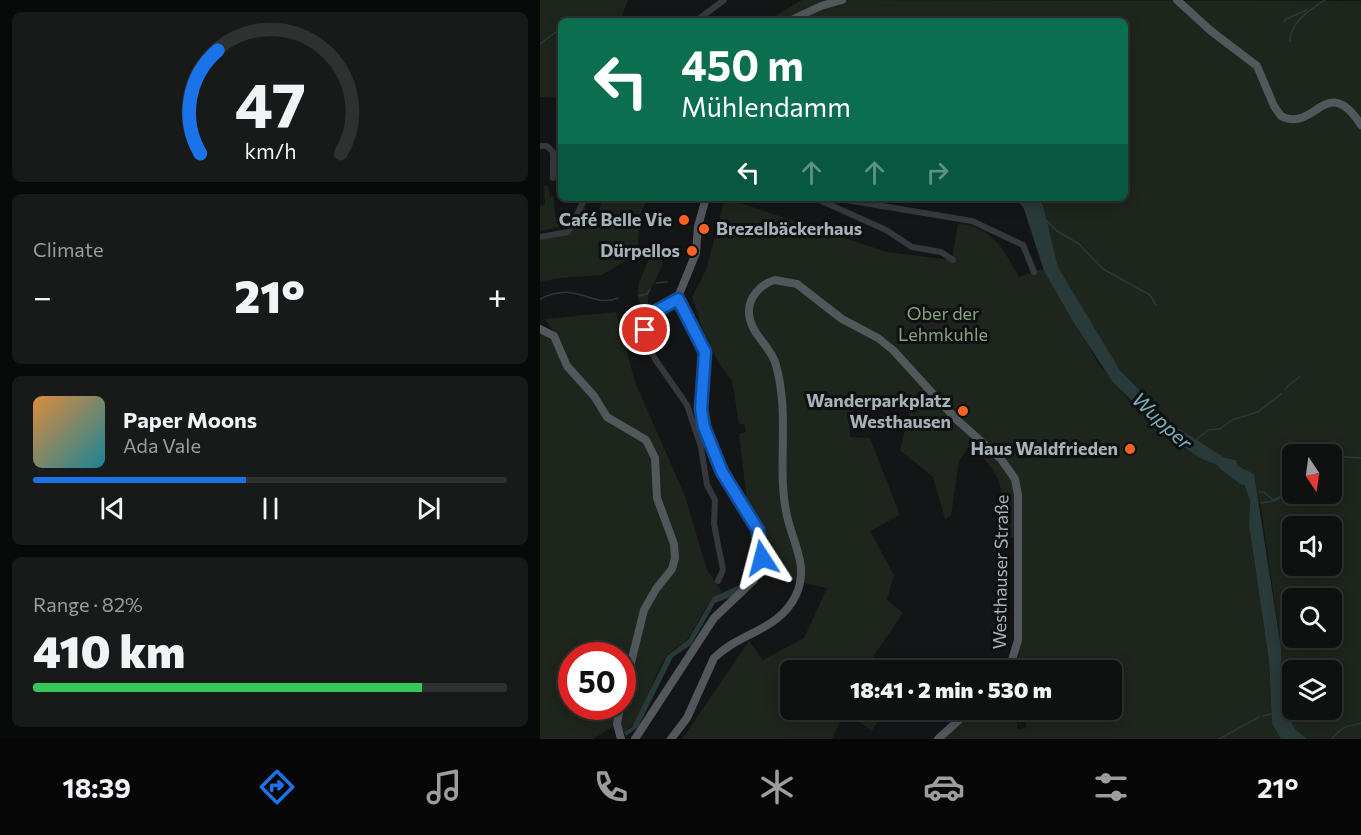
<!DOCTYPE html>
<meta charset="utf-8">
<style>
body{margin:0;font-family:Commissioner,sans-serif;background:#181919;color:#f1f3f6;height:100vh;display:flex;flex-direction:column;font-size:22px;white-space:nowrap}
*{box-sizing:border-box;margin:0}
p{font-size:20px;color:#9b9d9f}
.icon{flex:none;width:33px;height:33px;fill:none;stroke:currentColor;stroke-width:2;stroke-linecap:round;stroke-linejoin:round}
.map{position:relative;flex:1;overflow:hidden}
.side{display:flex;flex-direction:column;gap:12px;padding:12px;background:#080909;width:540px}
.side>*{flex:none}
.guide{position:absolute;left:18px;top:18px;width:570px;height:183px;border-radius:9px;box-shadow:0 3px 15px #0003,0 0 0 2px #2f3030;background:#0b6e4f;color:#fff;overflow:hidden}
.needle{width:39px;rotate:167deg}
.buttons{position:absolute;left:742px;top:444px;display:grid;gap:12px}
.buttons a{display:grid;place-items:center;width:60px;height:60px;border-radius:9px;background:#0f1010;box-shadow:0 3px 15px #0003,0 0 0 2px #2f3030;font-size:30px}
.speed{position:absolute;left:18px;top:642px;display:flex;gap:12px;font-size:30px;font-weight:700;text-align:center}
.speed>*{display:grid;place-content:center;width:78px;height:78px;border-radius:50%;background:#0f1010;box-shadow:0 3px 15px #0003,0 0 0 2px #2f3030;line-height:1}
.speed .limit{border:9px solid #d22;background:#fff;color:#111}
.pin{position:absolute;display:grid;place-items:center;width:51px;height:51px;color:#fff;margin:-26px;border:3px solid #fff;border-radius:50%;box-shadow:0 2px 6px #0007}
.me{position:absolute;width:66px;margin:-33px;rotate:351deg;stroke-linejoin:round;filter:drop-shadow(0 0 4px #0008)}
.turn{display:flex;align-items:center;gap:21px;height:126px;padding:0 24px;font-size:27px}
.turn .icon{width:78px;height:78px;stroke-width:2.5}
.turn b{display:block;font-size:42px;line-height:51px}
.lanes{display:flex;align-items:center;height:57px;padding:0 24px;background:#0003;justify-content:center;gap:30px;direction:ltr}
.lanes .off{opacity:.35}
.big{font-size:45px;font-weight:800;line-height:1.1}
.side .tile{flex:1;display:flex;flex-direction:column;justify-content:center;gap:9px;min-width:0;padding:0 21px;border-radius:9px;background:#181919}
.side .dial{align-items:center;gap:0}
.dial svg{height:156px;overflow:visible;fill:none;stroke:#2f3030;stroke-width:7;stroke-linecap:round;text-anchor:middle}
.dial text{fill:#f1f3f6;stroke:none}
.song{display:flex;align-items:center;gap:18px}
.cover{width:72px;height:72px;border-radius:9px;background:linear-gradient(135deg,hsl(30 70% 55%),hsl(190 70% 35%))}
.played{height:6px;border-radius:3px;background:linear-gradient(90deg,#1a73e8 45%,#2f3030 45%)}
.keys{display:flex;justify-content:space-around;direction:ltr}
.heat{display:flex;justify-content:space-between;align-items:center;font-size:33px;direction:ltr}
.charge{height:9px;border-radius:4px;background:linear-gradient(90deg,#34c759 82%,#2f3030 0)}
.trip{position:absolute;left:240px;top:660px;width:342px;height:60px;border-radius:9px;background:#0f1010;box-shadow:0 3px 15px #0003,0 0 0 2px #2f3030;font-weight:800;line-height:60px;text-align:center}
.dock{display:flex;height:96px;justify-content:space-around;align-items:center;background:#060606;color:#9b9d9f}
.dock .icon{width:42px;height:42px}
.dock .current{color:#1a73e8}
.dock b{font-size:27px;color:#f1f3f6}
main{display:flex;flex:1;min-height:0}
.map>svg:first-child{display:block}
.green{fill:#1e251c;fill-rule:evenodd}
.water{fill:#293a3b}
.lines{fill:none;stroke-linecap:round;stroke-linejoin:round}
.stream{stroke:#293a3b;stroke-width:1.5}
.river{stroke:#293a3b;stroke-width:8}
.minor{stroke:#35383c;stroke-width:6}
.major{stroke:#51575b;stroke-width:8}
.route-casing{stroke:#114b97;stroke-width:15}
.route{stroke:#1a73e8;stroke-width:10}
.poi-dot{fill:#ff6323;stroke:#0f1011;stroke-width:2}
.labels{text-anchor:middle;stroke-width:6;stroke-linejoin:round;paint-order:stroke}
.poi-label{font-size:18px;font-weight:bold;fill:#a5b2b8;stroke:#0f1011;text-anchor:end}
.park-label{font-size:18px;fill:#87a57a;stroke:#0f1011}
.street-label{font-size:18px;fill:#a5b2b8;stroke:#0f1011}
.water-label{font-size:20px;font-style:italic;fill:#78b0b6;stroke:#0f1011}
</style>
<main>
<section class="side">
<div class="tile dial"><svg viewBox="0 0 100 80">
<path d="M14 69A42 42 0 1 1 86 69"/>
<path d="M14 69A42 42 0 0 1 23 16" stroke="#1a73e8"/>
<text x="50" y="56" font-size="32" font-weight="700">47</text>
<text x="50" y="72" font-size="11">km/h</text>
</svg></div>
<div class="tile"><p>Climate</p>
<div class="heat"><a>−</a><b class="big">21°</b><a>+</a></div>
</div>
<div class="tile">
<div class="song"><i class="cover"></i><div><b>Paper Moons</b><p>Ada Vale</p></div></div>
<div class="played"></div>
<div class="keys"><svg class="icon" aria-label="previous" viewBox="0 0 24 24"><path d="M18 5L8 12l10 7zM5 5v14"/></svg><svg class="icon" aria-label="pause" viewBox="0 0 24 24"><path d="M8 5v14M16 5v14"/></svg><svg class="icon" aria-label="next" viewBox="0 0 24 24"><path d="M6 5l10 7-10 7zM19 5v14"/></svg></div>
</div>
<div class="tile"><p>Range · 82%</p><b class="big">410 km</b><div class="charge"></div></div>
</section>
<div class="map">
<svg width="821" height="739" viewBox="0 0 821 739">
<rect width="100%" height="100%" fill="#141516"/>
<!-- green -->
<g class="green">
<polygon points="0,0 88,0 80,21 21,21 21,98 0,97"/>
<path d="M262 0 821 1V739H767L755 729 742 704 741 648 721 507 708 473 704 468 698 466 696 460 685 458 632 424 580 370 518 267 503 205 497 198H585V21H226ZM753 454H792V494H753ZM753 526H792V566H753ZM753 598H792V638H753ZM753 670H792V710H753Z"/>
<polygon points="4,186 8,186 10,197 14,196 15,217 27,216 25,226 0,231 0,206 5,205"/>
<polygon points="62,198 108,198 100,215 97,254 62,275 19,278 0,282 0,237 25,233 44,203 46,204 45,213 59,214"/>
<path d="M185 198 347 252 412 260 418 223C454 229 462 247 479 277L503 269 559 364 594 406 639 446 692 471 703 482 710 500 709 525 729 661 732 724 741 739H403L436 710H478L477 730 486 728V722L498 718 497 710H513V717L528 719V710H572V670L478 669 482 540 456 534C467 489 464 477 430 445L419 461 411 516 405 519 393 477 360 450 370 411 311 407 310 437 330 438 360 515 330 531 354 575 347 600 363 613 324 670H250V710H345L332 731 305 712 292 739H142L209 641 223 660 264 638 287 588 219 573 225 554 224 540 208 510 199 434 206 432 204 424H199L192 381 178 362 164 333 152 297 166 270Z"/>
<polygon points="111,253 122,259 122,266 108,296 108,307 100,303 97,295 99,283"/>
<path d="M76 312 95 382 145 496 167 570 182 592C164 602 160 621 149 637 144 645 134 648 128 655 109 677 108 722 79 734L76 725 53 739H0V329L15 334 5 319ZM32 656H82V706H32Z"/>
</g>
<!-- water -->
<g class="water">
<polygon points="476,198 497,198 503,205 518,267 580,370 632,424 685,458 696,460 698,466 714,474 741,648 742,704 755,729 767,739 741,739 732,724 729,661 709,525 710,500 703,482 692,471 662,459 629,438 572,381 534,323 504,271 484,209"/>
<polygon points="215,531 218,558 214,574 191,597 175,603 151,645 133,657 98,727 86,736 84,732 92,727 127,656 148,640 173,597 202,584 208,575 215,552 210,533"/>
</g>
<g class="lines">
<!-- stream -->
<g class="stream">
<polyline points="744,22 746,19 767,10"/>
<path d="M750 41C750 22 771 9 785 0"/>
<polyline points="0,44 21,28"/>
<polyline points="505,219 517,231 539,244 563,269 610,295 616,305"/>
<polyline points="116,283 127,282"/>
<polyline points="99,296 107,294 110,289"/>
<path d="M0 299C39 280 51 309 78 298"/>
<polyline points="745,389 760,376"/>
<polyline points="657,439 668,430 680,429 692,420 718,412 741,394"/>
<polyline points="792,456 821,458"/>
<polyline points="719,492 724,492 733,500 745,495"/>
<polyline points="721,503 734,501 753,491"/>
<polyline points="723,716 731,714"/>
<polyline points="679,739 719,717"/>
<path d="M792 739C800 727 808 726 821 723"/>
</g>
<!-- river -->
<polyline class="river" points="682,465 703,481"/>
<!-- minor -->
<g class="minor">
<polyline points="156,21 184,0"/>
<polyline points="0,146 7,146 13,152 13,178"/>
<polyline points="14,159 21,152"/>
<polyline points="275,198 346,230 372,247 401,252 413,260"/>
<polyline points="294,198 432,221 483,245 494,272"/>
<polyline points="0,237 28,232 45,198"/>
<polyline points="138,299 111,314 105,330 106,340 115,359 147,405 161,447 167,485 175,500 174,524 183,570 178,581"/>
</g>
<!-- major -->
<g class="major">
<path d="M637 0 671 31 717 66 734 106 741 116C774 134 787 71 821 125"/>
<polyline points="249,21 281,6 302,0"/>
<polyline points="0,329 14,336 27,366 54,396 67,417 106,440 115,458 117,498 134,544 135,558 132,569 116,589 104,610 82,699"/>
<polyline points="80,706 77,724 81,739"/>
<polyline points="95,739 174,618 214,580 222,558 218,530 181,472 166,433 161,409 165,352 138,297 156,253 158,226 166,198"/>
<path d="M131 739 147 718 174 658C200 632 239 631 256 595 270 564 251 541 246 511 237 465 250 415 236 365 231 346 210 334 209 313 208 297 221 284 235 280L257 284 302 319 338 338 353 350 416 419 461 459 475 479 478 495V640L469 670"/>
<polyline points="398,739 430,710"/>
</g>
</g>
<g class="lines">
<defs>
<polyline id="route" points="105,330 111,314 138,299 165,352 161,409 164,427 182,472 218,530 222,558"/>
</defs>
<!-- route casing -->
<use href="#route" class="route-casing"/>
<!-- route -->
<use href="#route" class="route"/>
</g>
<!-- markers -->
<g class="poi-dot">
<circle cx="144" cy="220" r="6"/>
<circle cx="164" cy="229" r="6"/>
<circle cx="152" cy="251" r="6"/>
<circle cx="423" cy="411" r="6"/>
<circle cx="590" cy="449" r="6"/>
</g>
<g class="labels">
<!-- poi labels -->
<g class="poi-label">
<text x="132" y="226">Café Belle Vie</text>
<text x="176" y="235" text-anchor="start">Brezelbäckerhaus</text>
<text x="140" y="257">Dürpellos</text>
<text x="411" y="407">Wanderparkplatz<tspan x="411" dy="21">Westhausen</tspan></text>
<text x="578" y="455">Haus Waldfrieden</text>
</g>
<!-- park labels -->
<g class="park-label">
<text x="403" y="320">Ober der<tspan x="403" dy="21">Lehmkuhle</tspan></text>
</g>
<!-- street labels -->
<g class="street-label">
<text transform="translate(461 572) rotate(-89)" y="6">Westhauser Straße</text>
</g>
<!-- water labels -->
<g class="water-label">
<text transform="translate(622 421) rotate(43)" y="7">Wupper</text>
</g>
</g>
</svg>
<div class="buttons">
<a><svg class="needle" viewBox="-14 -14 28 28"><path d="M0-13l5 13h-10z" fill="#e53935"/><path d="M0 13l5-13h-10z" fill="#9b9d9f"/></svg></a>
<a><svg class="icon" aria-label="sound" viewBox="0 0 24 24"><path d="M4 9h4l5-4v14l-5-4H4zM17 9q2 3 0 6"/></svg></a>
<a><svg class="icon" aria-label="search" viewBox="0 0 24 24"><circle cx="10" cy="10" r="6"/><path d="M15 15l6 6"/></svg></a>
<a><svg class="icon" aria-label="layers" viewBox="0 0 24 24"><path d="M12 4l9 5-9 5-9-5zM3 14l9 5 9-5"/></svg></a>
</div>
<div class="speed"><div class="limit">50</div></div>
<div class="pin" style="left:105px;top:330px;background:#d93025"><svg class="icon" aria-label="arrive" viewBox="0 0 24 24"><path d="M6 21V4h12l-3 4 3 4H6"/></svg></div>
<svg class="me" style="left:222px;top:558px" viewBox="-20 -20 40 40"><path d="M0-17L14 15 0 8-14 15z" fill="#1a73e8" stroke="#fff" stroke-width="4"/></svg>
<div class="trip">18:41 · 2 min · 530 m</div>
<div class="guide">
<div class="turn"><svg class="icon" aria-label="left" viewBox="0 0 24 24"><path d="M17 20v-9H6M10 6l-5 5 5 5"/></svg><div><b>450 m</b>Mühlendamm</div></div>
<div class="lanes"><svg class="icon" aria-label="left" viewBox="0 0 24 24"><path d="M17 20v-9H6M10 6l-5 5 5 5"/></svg><svg class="icon off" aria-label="ahead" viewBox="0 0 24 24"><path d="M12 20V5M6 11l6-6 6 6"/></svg><svg class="icon off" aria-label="ahead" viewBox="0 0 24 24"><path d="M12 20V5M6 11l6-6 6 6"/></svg><svg class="icon off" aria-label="right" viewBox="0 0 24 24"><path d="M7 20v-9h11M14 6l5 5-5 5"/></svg></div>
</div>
</div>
</main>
<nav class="dock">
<b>18:39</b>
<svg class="icon current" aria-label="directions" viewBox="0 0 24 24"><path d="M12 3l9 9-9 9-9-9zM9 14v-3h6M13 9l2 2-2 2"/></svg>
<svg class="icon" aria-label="music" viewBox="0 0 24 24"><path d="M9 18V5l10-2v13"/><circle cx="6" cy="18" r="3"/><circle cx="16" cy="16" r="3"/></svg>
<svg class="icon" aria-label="phone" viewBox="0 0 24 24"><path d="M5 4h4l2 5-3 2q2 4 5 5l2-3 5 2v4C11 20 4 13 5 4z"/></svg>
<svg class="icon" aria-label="climate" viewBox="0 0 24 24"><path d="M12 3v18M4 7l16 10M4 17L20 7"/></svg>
<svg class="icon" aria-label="car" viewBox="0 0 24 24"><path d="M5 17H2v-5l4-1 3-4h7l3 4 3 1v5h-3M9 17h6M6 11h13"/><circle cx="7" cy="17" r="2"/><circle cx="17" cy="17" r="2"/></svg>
<svg class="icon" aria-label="filters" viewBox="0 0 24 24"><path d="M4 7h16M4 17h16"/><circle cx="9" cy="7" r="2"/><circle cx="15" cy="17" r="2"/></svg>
<b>21°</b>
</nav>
